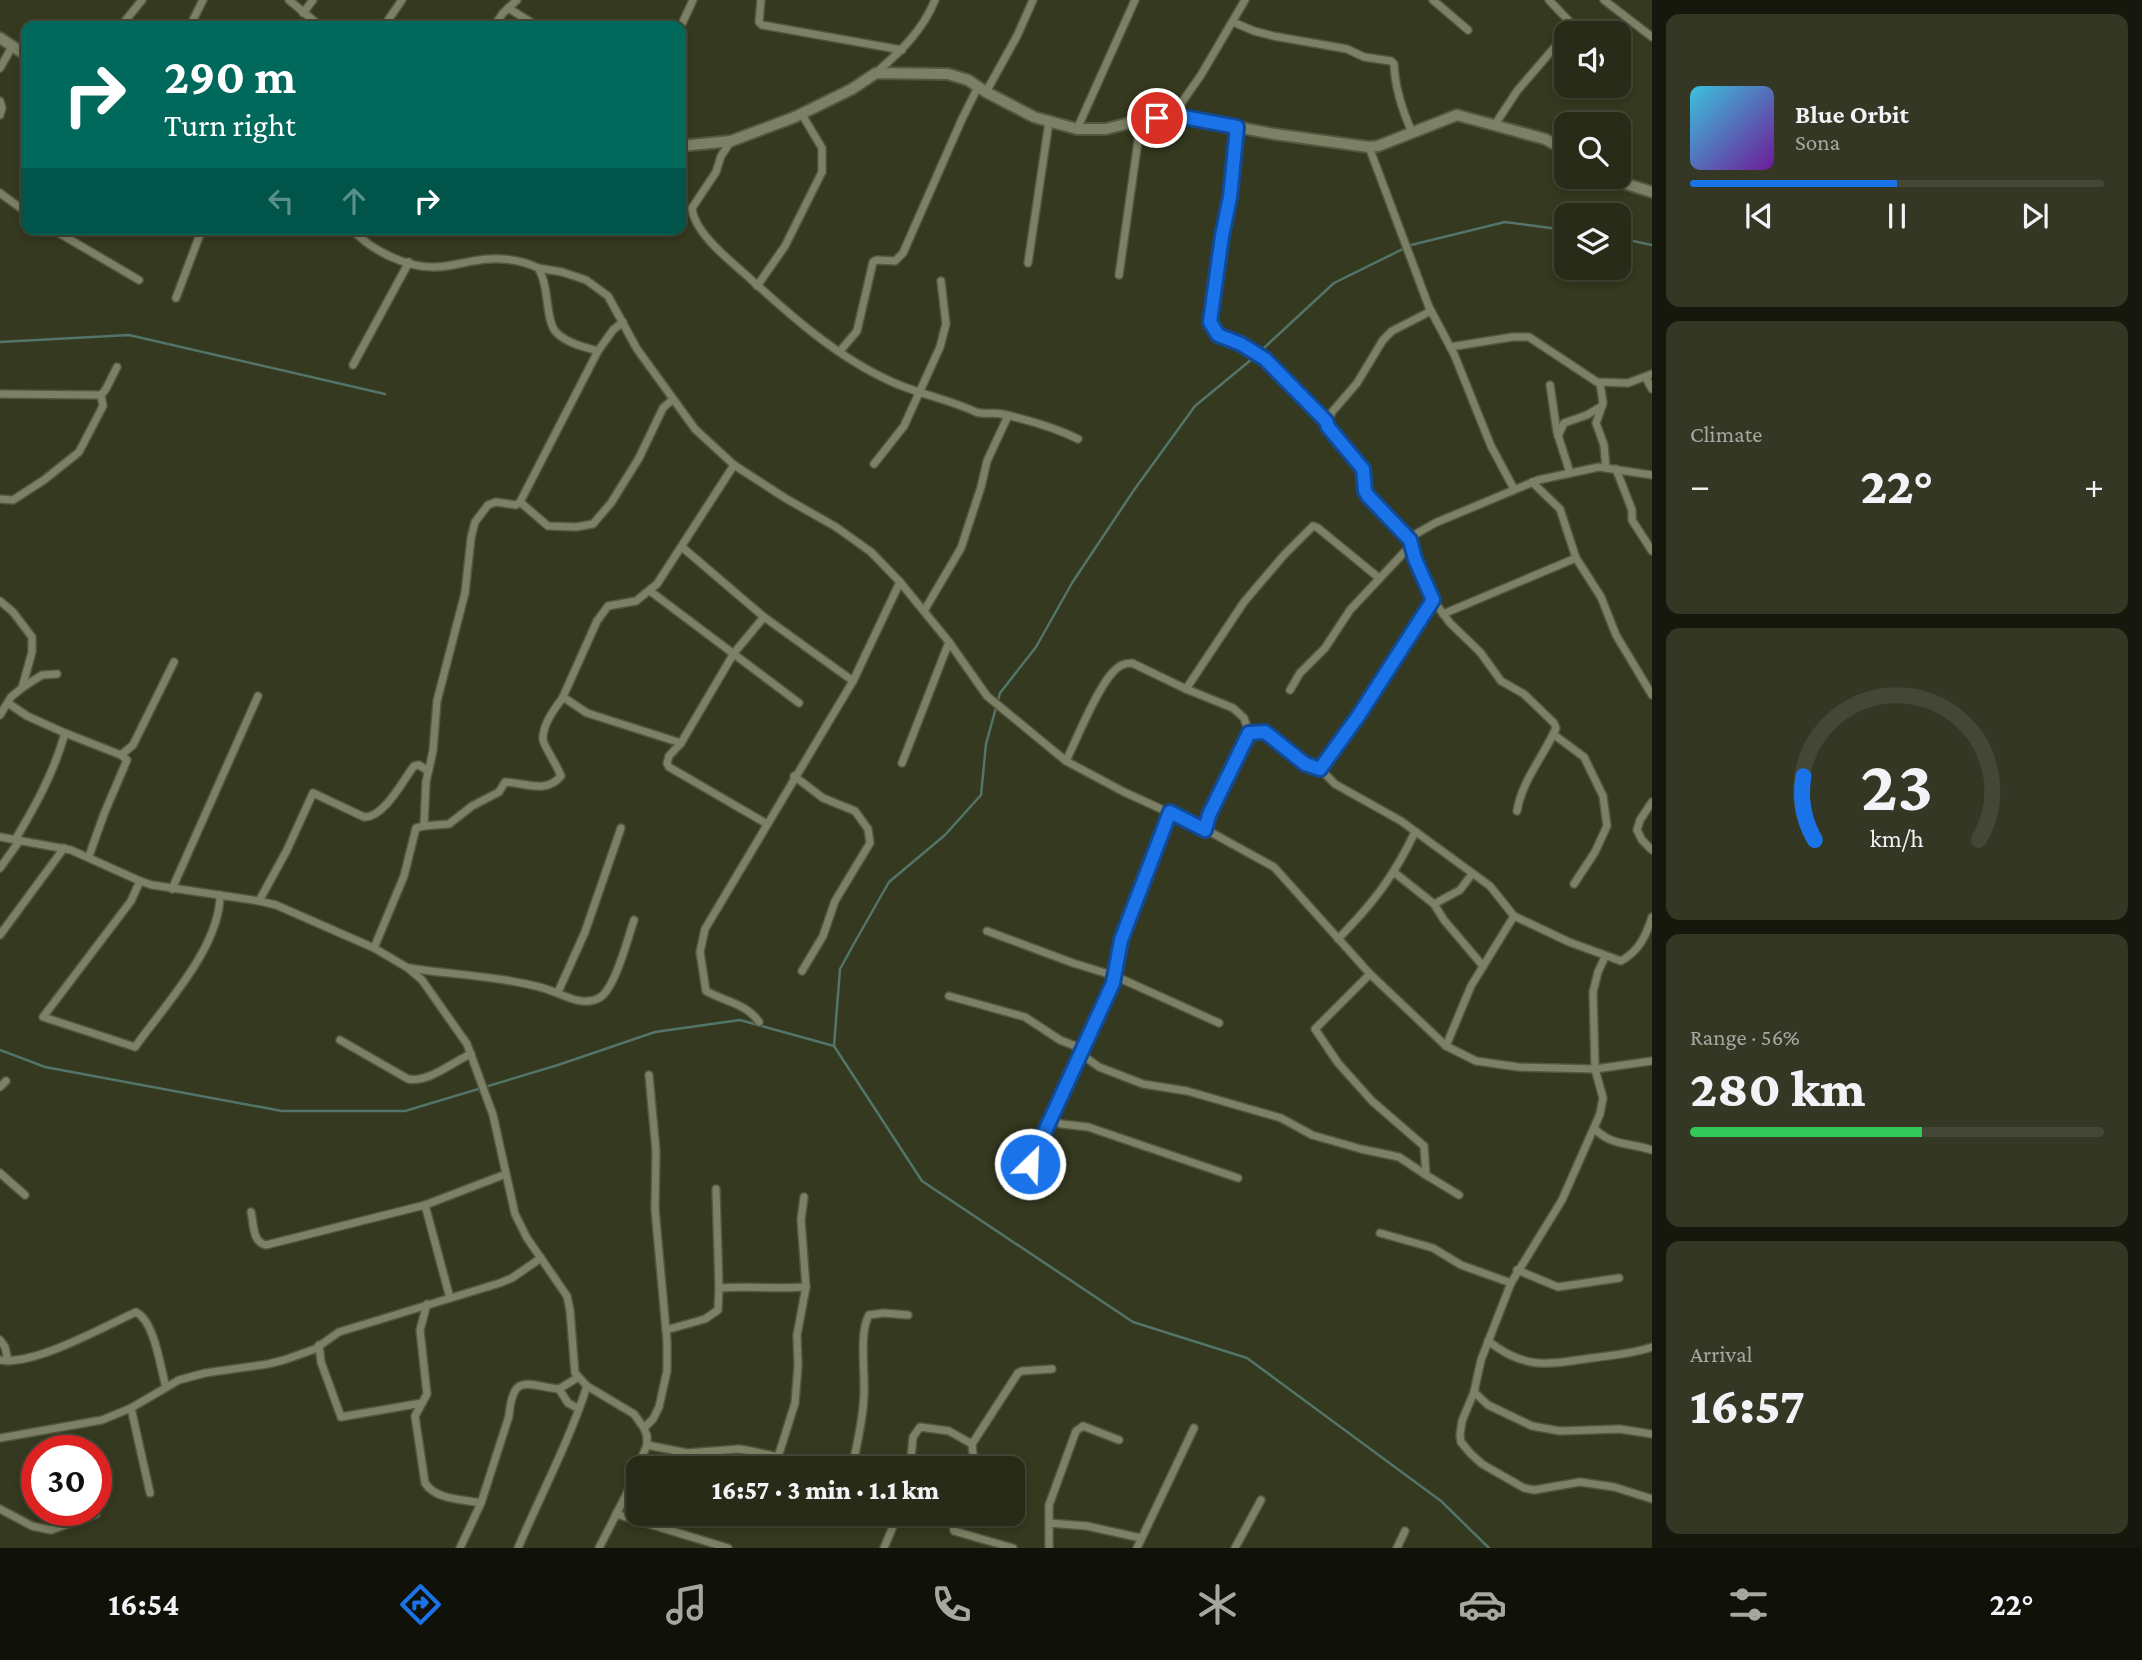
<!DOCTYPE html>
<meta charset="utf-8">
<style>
body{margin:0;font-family:"Crimson Pro",serif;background:#343724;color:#f1f3f6;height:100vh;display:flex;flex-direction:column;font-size:26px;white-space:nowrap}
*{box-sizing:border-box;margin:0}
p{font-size:23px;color:#a5a7a1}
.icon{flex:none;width:38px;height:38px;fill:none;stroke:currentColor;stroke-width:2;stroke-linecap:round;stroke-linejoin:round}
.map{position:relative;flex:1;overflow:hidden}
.drawer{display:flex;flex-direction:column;gap:14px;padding:14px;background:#16180d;width:490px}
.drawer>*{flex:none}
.hud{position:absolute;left:21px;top:21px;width:665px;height:214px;border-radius:14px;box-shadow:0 4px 10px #0003,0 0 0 2px #444736;background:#00695c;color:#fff;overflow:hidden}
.fabs{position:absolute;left:1554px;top:21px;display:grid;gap:14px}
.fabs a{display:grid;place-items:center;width:77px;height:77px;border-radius:14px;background:#282b17;box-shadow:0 4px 10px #0003,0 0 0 2px #444736;font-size:35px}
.speed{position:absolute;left:21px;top:1435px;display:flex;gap:14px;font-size:35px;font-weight:700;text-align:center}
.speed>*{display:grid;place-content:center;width:91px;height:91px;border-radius:50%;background:#282b17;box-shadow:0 4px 10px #0003,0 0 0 2px #444736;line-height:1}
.speed .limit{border:10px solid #d22;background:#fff;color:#111}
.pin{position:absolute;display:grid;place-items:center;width:60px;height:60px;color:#fff;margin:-30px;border:4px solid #fff;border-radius:50%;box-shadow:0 2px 7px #0007}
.me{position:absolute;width:77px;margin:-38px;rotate:24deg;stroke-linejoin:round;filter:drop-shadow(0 0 5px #0008)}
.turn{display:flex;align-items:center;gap:24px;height:147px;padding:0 28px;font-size:32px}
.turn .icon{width:91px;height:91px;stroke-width:2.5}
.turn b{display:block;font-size:49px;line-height:60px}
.lanes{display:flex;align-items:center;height:66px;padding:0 28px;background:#0003;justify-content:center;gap:35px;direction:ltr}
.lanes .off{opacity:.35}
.big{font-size:52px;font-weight:800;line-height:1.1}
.drawer .tile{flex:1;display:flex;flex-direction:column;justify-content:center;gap:10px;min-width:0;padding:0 24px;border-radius:14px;background:#343724}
.drawer .dial{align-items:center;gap:0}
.dial svg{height:182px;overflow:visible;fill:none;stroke:#444736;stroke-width:7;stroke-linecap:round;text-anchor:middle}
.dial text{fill:#f1f3f6;stroke:none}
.song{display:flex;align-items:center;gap:21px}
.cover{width:84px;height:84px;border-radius:10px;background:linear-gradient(135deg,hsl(190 70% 55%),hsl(280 70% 35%))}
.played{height:7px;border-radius:4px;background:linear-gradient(90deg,#1a73e8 50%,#444736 50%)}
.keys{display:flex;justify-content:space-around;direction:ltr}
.heat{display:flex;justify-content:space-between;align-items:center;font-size:38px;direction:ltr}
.charge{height:10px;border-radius:5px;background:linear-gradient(90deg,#34c759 56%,#444736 0)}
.trip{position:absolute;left:626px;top:1456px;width:399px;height:70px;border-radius:14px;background:#282b17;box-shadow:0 4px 10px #0003,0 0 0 2px #444736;font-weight:800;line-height:70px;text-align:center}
.tab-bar{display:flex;height:112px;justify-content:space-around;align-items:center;background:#101109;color:#a5a7a1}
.tab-bar .icon{width:49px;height:49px}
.tab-bar .on{color:#1a73e8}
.tab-bar b{font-size:32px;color:#f1f3f6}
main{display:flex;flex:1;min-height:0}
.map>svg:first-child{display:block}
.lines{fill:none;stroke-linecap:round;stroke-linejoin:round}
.stream{stroke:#537468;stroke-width:2.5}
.street-casing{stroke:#535640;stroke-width:10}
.secondary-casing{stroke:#535640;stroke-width:14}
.street{stroke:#7c8064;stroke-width:7}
.secondary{stroke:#7c8064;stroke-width:10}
.route-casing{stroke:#114b97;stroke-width:18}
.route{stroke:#1a73e8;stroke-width:12}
</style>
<main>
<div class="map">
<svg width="1652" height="1548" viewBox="0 0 1652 1548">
<rect width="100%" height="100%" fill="#35391f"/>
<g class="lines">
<!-- stream -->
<g class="stream">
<polyline points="1619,238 1652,245"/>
<polyline points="0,342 129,335 385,394"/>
<polyline points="834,1046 840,969 856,940 889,882 945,835 981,795 986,744 1000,693 1036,647 1072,583 1134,490 1195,406 1252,359 1334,283 1411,245 1505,222 1566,230"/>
<polyline points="0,1050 45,1067 282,1111 405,1111 558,1065 655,1032 740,1020 834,1046 922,1181 1133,1322 1247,1358 1441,1501 1489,1548"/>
</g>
<defs>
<g id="street">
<polyline points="289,0 320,26"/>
<polyline points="761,0 759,22 762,25 902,50"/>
<polyline points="1433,0 1468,30"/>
<polyline points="1604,0 1652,37"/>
<polyline points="508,8 537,26"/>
<polyline points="303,13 313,0"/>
<path d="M1233 22 1254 31 1273 36 1347 49 1364 57 1391 61 1394 64C1395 88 1402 110 1412 132"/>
<polyline points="121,26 142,0"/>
<polyline points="190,26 203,0"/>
<polyline points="384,26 402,0"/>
<polyline points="494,26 503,13 517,0"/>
<polyline points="681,26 693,0"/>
<polyline points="0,68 13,45"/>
<path d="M877 72C901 51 923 30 935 0"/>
<polyline points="986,92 1017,36 1033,0"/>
<polyline points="0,101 2,108 0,115"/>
<polyline points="1173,115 1201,75 1245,0"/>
<polyline points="1494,126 1517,91 1572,27 1568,20 1549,0"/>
<polyline points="1237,127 1230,197 1210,322 1218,335 1241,344 1265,359 1326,421"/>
<polyline points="1077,129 1135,0"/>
<path d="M731 141 721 156 716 172 692 208C694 232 728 259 745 274 789 314 835 356 890 381 918 394 948 399 976 412 984 415 993 412 1002 414 1028 420 1054 427 1078 439"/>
<polyline points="1369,147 1429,307 1454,354 1491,446 1514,489"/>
<polyline points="0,193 26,212"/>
<polyline points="52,229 139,280"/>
<path d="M352 229C370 250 407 268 435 267 448 267 461 263 473 261 494 257 519 258 538 268 550 287 545 320 556 332 566 343 584 347 598 351"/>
<polyline points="1028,263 1049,122"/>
<polyline points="538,268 562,272 586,280 608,296 637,349 695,429 734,465 785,498 836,527 871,552 900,582 949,642 987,696 1066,761 1124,792 1205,829 1274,867 1370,974 1446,1046 1476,1061 1518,1067 1595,1069 1652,1061"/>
<polyline points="1119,275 1141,120"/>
<polyline points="757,286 785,246 822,172 822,148 801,113"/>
<polyline points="176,298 202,229"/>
<path d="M1431 311 1392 331 1383 340 1357 383 1332 412 1327 423 1363 469 1365 491 1368 496 1410 540 1415 559 1433 600 1450 623 1480 652 1501 681 1524 694 1554 723 1556 728C1544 756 1522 780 1517 811"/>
<polyline points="1450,347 1512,337 1529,337 1597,382 1628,383 1652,374"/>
<polyline points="840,351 857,331 873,262 877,260 895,261 903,253 962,119 978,87"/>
<polyline points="353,365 409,262"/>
<polyline points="1646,378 1652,389"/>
<polyline points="1600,383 1603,403 1596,423 1604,445 1606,468"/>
<polyline points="1550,385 1557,432 1570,473"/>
<polyline points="0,394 101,395"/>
<polyline points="1558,436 1564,423 1587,415 1602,406"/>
<polyline points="874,464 904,426 940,347 946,324 941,281"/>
<polyline points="1616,469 1632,510 1632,520 1652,551"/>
<polyline points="1532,482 1560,509 1576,558 1601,597 1616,635 1652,695"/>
<polyline points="0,499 13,500 44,480 79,452 103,406 101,395 106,389 117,367"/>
<polyline points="520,502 548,526 576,527 593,524 611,503 639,458 663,408 672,400"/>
<polyline points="1409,538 1435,523 1538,480 1599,467 1652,475"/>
<polyline points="682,547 764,617 853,681"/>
<polyline points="650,591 799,703"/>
<polyline points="0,601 13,612 32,637 32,652 22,688 11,697 0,715"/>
<polyline points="924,611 961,548 981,487 987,461 1008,416"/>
<polyline points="1443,614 1576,558"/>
<polyline points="764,617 734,653 681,743 669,756 667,763 669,767 767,824"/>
<polyline points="23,687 42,675 57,674"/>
<polyline points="1186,689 1244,602 1284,555 1313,526 1318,528 1379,578"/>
<polyline points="1290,690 1300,673 1325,648 1350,610 1411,545"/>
<polyline points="563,697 587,713 681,743"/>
<polyline points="8,703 27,716 65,733 121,755 127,760 104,814 89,856"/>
<path d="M1249 733 1265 732 1305 763 1320 769 1335 784 1401 821 1490 886 1514 916 1569 942 1621 961C1639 951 1646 936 1652 917"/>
<polyline points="1553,734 1584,757 1603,796 1607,826 1595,852 1574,884"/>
<polyline points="121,755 133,745 174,662"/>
<path d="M1066 761C1077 738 1097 689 1113 672 1118 666 1124 663 1132 663L1186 689 1233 708 1244 718 1249 733 1209 815 1205 829"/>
<polyline points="902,763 949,642"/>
<polyline points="1320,769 1359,715 1433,600"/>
<polyline points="794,776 823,798 855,811 868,829 870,843 835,901 823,936 802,971"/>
<polyline points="1652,802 1640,820 1637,830 1642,840 1652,850"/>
<path d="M424 826 449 824 472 806 499 792 505 782C527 783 546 794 561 776 558 767 544 746 543 740 542 726 554 709 562 699L597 621 608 606 636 601 657 584 734 465"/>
<polyline points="0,837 71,850 140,881 152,885 259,901 276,905 374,948 408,968 422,980 467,1044 493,1115 515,1214 527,1238 567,1296 570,1310 575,1373 587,1386 634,1414 644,1428 647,1436 647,1445 626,1495 599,1548"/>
<path d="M15 840C36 805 54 772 65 733"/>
<polyline points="0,868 20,840"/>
<polyline points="1395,873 1434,904 1444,920 1483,966"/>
<path d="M140 881 131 901 43 1017 135 1047C165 1005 220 947 220 895"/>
<polyline points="172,889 258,696"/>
<path d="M259 901 287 850 313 793 364 817C384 818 403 780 414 766L419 765 428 771"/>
<polyline points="1434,904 1460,890 1472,874"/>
<polyline points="987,931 1073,963 1115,976 1219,1023"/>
<polyline points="0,935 64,848"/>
<path d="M1338 939C1373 903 1393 878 1415 832"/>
<polyline points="374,948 404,876 416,828 424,826 426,782 433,751 437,701 465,593 471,538 475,522 488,505 496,502 516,505 520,502 598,351 613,330 623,322"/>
<polyline points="1605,957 1598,972 1593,992 1595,1069 1603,1098 1600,1114 1562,1200 1511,1283 1481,1360 1474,1392 1462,1421 1460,1435 1461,1442 1470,1453 1482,1464 1524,1488 1534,1490 1580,1482 1614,1487 1652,1499"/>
<path d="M409 968C454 975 499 976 543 988 561 993 582 1008 599 998 615 990 628 937 634 920"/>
<polyline points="1370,974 1315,1029 1338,1063 1372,1101 1424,1146 1426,1175 1459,1195"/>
<polyline points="558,992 585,932 621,828"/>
<polyline points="949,996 1025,1017 1060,1040 1083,1049"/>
<path d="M759 1022C747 1004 726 1002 706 991L700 952 705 929 853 681 900 582"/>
<path d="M340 1040 408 1079C429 1083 452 1062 471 1054"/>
<polyline points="1446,1046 1471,986 1514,916"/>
<polyline points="1081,1054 1099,1067 1143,1084 1187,1091 1281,1118 1312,1135 1361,1149 1399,1157 1426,1175"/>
<polyline points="0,1087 6,1081"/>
<polyline points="1050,1117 1061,1124 1088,1127 1238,1178"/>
<path d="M1594 1128C1612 1147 1629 1142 1652 1150"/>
<polyline points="1030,1164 1113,983 1121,940 1170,812"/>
<polyline points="0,1173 25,1195"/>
<polyline points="716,1189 719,1288"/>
<polyline points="425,1205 450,1298"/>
<path d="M251 1212C254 1224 252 1242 266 1245L425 1205 506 1174"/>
<polyline points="1380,1233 1433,1248 1461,1265 1511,1283"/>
<polyline points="1517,1270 1558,1287 1619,1278"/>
<path d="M427 1304 420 1330 427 1394 415 1416 425 1483C436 1500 462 1499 481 1503"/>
<path d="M666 1330 705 1319 718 1310 719 1288C748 1286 777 1289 806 1287L801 1220 804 1197"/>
<polyline points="0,1340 5,1347 8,1361"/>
<path d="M1488 1341C1527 1371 1548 1364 1592 1358 1613 1355 1632 1354 1652 1347"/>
<polyline points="319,1345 321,1362 341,1417 422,1403"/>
<path d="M0 1360C34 1366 103 1327 136 1312 155 1322 160 1367 166 1387"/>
<polyline points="559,1389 568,1403 579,1409"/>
<polyline points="1474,1392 1488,1405 1532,1426 1560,1431 1620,1429 1652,1434"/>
<polyline points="131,1408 150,1493"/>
<polyline points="644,1428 653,1419 659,1407 667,1371 667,1341 655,1209 656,1151 649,1075"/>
<polyline points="0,1438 102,1420 131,1408 179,1380 205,1373 268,1364 284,1360 315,1349 339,1332 500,1283 512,1278 541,1258"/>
<polyline points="647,1445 687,1453 739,1449 751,1451 778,1457 805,1468"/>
<polyline points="778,1457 795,1403 798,1366 797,1335 806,1287"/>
<path d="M852 1468C857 1444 864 1416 864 1392 865 1371 859 1332 869 1315L884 1313 908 1315"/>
<polyline points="910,1468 913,1437 920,1427 949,1431 972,1444"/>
<polyline points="969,1468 973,1454 972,1444 1018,1373 1022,1371 1052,1369"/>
<polyline points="0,1509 32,1526 51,1530 96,1514"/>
<polyline points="616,1514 728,1548"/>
<polyline points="955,1514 952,1519 954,1531 1013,1548"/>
<polyline points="1049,1523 1087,1526 1141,1538"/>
<path d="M460 1548 481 1503 509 1416C513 1371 528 1386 559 1389L577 1378"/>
<path d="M518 1548C541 1494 569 1442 587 1386"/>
<polyline points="884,1548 898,1514"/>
<polyline points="1049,1548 1049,1505 1076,1431 1083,1426 1119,1440"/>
<polyline points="1137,1548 1194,1428"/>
<polyline points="1235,1548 1261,1500"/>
<polyline points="1397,1548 1405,1531"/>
</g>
<g id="secondary">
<polyline points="0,38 26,55"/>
<polyline points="681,146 731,141 795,117 852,89 876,73 948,74 968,80 986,92 1034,117 1077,129 1106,129 1141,120 1173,115 1274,134 1369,147 1378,146 1457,115 1545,139 1566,150"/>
<polyline points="1604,177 1652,192"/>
</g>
</defs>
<!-- street casing -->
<use href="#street" class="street-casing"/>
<!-- secondary casing -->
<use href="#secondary" class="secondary-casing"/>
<!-- street -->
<use href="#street" class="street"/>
<!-- secondary -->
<use href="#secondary" class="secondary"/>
</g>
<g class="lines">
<defs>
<polyline id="route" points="1030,1164 1113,983 1121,940 1170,812 1205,830 1209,815 1249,733 1265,732 1305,764 1320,769 1359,715 1433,600 1415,559 1410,540 1368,496 1365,491 1363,469 1328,427 1326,421 1265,359 1241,344 1218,335 1210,322 1222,236 1230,197 1237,127 1173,115 1157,118"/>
</defs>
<!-- route casing -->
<use href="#route" class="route-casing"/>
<!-- route -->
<use href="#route" class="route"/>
</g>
</svg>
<div class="fabs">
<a><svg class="icon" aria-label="sound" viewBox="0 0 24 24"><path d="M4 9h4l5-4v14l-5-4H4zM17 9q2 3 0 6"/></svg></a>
<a><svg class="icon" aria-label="search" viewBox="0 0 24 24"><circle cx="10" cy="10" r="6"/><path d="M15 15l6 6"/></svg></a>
<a><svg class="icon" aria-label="layers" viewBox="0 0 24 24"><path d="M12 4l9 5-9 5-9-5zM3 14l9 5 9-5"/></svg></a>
</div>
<div class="speed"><div class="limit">30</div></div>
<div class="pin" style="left:1157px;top:118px;background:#d93025"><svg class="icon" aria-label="arrive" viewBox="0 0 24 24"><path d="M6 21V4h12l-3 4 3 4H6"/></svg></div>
<svg class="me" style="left:1030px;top:1164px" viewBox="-20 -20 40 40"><circle r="17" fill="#1a73e8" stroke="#fff" stroke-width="3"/><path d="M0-11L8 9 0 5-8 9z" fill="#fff"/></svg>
<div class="trip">16:57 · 3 min · 1.1 km</div>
<div class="hud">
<div class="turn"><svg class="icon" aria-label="right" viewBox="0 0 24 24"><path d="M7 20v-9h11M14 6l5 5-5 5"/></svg><div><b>290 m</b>Turn right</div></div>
<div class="lanes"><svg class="icon off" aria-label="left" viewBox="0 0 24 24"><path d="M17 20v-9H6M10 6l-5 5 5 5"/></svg><svg class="icon off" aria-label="ahead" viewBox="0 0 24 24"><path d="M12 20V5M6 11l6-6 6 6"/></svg><svg class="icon" aria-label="right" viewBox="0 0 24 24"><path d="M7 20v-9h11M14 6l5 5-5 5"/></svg></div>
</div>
</div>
<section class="drawer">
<div class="tile">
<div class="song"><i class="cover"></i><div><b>Blue Orbit</b><p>Sona</p></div></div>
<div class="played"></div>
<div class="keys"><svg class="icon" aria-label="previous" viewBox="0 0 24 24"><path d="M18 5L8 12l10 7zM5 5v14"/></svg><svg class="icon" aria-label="pause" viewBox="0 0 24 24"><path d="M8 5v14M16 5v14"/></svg><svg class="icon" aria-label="next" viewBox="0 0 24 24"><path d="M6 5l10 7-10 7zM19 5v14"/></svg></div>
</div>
<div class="tile"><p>Climate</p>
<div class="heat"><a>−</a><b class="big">22°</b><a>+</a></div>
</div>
<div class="tile dial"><svg viewBox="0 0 100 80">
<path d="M14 69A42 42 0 1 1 86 69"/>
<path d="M14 69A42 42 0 0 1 9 41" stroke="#1a73e8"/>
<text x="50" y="56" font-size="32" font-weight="700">23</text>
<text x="50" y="72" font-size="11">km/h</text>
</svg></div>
<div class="tile"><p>Range · 56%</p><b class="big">280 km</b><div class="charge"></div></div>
<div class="tile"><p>Arrival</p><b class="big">16:57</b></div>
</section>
</main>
<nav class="tab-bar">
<b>16:54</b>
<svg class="icon on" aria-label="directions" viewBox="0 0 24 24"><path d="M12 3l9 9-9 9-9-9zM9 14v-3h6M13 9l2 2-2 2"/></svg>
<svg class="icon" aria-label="music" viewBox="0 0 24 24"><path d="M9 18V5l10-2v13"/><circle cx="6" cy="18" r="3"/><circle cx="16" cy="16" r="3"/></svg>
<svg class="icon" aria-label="phone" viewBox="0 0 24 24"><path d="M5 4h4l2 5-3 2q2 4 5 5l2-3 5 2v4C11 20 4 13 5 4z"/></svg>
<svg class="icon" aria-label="climate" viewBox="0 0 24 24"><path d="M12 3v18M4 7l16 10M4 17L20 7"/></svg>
<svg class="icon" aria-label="car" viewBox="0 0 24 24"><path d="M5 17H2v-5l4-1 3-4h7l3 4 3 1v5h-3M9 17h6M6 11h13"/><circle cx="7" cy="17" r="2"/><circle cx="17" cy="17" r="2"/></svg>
<svg class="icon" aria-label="filters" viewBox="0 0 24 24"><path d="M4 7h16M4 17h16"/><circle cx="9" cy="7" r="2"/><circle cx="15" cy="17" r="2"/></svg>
<b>22°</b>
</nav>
